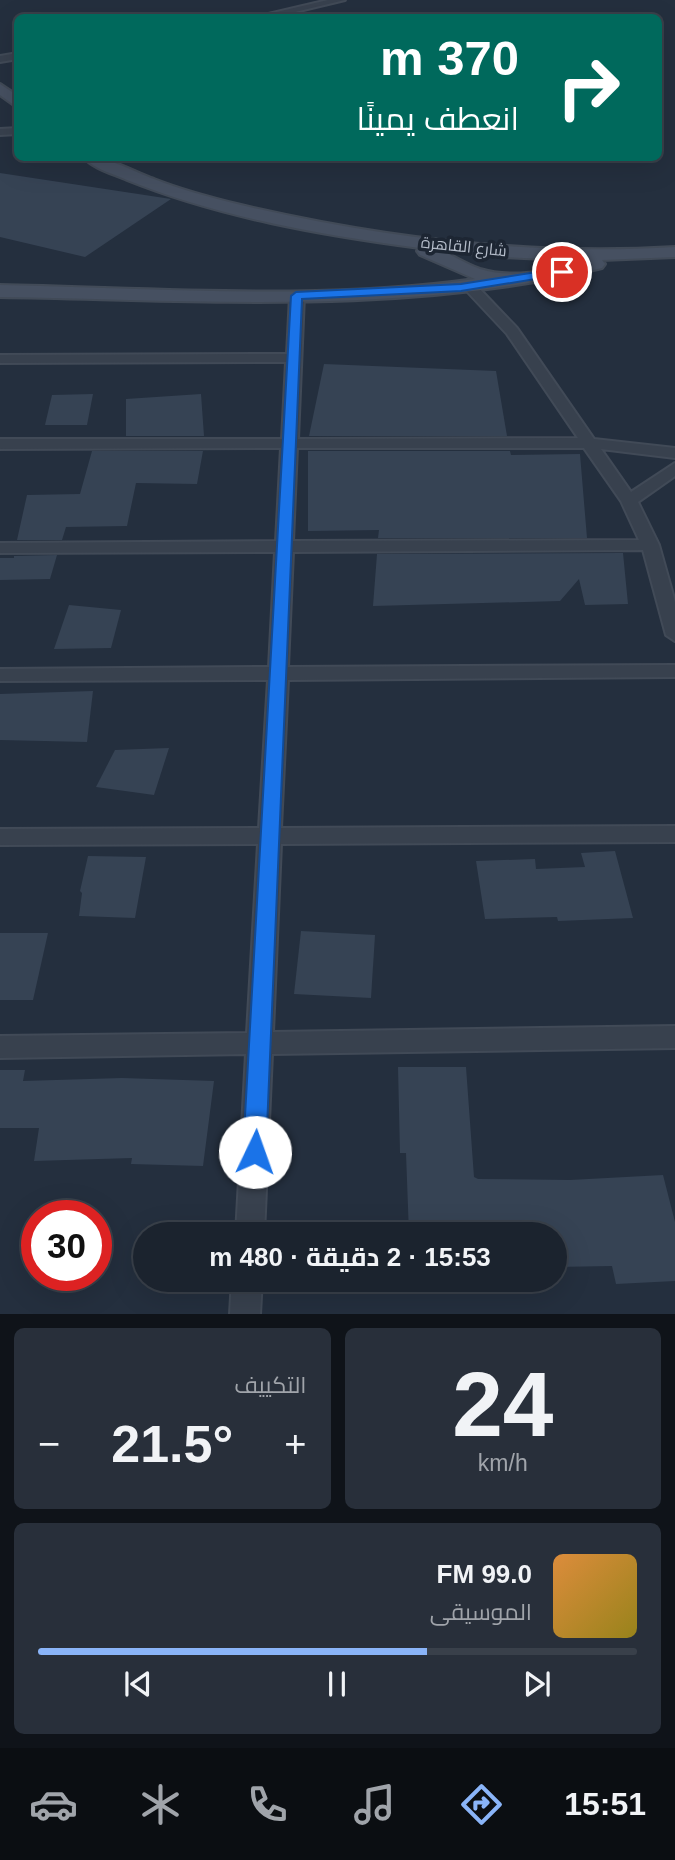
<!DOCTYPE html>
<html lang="ar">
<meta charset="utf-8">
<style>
body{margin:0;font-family:Helvetica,Cairo,sans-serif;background:#282f3a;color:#f1f3f6;direction:rtl;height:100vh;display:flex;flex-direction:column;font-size:26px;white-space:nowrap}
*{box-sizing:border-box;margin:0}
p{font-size:23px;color:#a0a4aa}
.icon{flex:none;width:38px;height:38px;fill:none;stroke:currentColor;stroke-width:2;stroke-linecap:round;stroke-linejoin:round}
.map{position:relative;height:1314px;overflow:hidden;direction:ltr}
.panel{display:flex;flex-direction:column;gap:14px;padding:14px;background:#0f1319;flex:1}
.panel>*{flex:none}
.hud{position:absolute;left:14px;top:14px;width:648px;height:147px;border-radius:10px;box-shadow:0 7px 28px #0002,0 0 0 2px #39404a;direction:rtl;background:#00695c;color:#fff;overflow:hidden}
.speed{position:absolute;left:21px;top:1200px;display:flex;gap:14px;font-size:35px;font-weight:700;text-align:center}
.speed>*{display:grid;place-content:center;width:91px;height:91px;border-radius:50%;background:#1b232e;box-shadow:0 7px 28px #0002,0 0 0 2px #39404a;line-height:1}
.speed .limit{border:10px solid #d22;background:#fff;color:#111}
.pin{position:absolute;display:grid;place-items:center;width:60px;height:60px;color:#fff;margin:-30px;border:4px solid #fff;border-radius:50%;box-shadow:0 2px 7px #0007}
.me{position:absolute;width:77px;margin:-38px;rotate:3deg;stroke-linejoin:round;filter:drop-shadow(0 0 5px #0008)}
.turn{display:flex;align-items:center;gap:24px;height:147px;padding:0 28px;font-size:32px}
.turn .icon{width:91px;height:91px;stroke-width:2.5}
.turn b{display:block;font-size:49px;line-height:60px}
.big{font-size:52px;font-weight:700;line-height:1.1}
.panel .card{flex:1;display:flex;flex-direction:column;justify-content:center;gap:10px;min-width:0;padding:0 24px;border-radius:10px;background:#282f3a}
.panel .dial{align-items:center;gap:0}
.dial b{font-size:91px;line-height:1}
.song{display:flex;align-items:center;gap:21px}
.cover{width:84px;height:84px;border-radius:10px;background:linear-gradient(135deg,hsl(30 70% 55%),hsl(50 70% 35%))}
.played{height:7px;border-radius:4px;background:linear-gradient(90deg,#8ab4f8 65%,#39404a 65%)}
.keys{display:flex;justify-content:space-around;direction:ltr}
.heat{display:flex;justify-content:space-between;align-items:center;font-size:38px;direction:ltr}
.panel .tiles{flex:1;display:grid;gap:14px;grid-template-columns:1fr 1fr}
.card:last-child{grid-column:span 2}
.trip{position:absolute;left:133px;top:1222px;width:434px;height:70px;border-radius:35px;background:#1b232e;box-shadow:0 7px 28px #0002,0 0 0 2px #39404a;font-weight:700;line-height:70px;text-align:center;direction:rtl}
.menu{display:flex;height:112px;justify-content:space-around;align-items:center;background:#0b0e12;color:#a0a4aa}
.menu .icon{width:49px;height:49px}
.menu .on{color:#8ab4f8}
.menu b{font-size:32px;color:#f1f3f6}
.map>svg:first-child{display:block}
.building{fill:#364354}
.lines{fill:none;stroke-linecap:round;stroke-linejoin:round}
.street-casing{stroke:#414a57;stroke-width:4}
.secondary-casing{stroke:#414a57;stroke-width:4}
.street{fill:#38414e;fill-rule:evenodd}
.secondary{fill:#465061;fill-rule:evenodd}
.route{fill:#1a73e8;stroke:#114b97;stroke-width:2}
.labels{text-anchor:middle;stroke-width:7;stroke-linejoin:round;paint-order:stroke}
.far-street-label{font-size:16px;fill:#b4bcc9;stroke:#1d2633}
</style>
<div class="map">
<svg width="675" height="1314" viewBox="0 0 675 1314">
<rect width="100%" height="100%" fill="#242f3e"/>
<!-- building -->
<g class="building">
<polygon points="0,173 171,199 85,257 0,237"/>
<polygon points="324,364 496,371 507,436 309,436"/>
<polygon points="93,394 87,425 45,425 52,395"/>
<polygon points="201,394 204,436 126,436 126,399"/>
<polygon points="92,451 203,451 197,484 136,483 127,526 66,527 62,540 17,540 27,495 80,494"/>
<polygon points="308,451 510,451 511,455 580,454 587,538 378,538 379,530 308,531"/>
<polygon points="623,553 628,604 585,605 579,579 560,601 373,606 377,554"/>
<polygon points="57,555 50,579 0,580 0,558 14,558 14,556"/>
<polygon points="69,605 121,610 111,648 54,649"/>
<polygon points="93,691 87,742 0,740 0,694"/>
<polygon points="169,748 154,795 96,787 115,750"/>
<polygon points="615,851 633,918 558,921 557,917 485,919 476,861 535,859 536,869 585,867 581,853"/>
<polygon points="88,856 146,857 135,918 79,916 82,893 80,891"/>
<polygon points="301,931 375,935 371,998 294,994"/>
<polygon points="0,933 48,933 33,1000 0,1000"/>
<polygon points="398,1067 466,1067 474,1177 478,1179 570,1180 663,1175 675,1222 675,1281 616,1284 612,1266 555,1267 555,1234 409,1234 406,1153 400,1153"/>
<polygon points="0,1070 25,1070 23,1081 122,1078 214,1081 203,1166 131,1164 132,1158 34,1161 39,1128 0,1128"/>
</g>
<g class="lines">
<defs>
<g id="street">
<polygon points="328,0 345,0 270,18 251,18"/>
<polygon points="18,53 18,59 0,62 0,56"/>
<polygon points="18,128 18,134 0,135 0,129"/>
<path d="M469 282 474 283 517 328 594 439 675 448V458L601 449 631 492 675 463V476L638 502 659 545 675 602V641L666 635 643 550 293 552 288 667 675 665V677L288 680 281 828 675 826V842L281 844 273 1032 675 1026V1048L272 1054 264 1234H236L246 1054 0 1058V1036L247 1033 258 844 0 845V829L259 828 268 680 0 681V669L269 667 275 552 0 553V543L276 541 281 448 0 449V439H282L286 362 0 363V355L287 354 290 296 297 292 304 296 298 439 578 438 507 334 462 286ZM297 448H584L621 501 639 540 293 541Z"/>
<polygon points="232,1279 262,1279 260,1314 230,1314"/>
</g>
<g id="secondary">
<polygon points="0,84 18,96 18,108 0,95"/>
<path d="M84 158C109 156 131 171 154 179 182 190 212 198 241 205 383 238 529 256 675 247V257L602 260 605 264 602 268C407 316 200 300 0 297V285C157 288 319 301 475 279L420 255 417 251 420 248C321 235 219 217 127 180 114 174 94 169 84 158ZM440 250 502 257 587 261C553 269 515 280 480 269 466 264 454 256 440 250Z"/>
</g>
</defs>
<!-- street casing -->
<use href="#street" class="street-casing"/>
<!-- secondary casing -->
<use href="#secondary" class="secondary-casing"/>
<!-- street -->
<use href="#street" class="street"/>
<!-- secondary -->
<use href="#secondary" class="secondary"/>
</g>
<!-- route -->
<polygon class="route" points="562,268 566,269 566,274 461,291 302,299 266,1152 263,1159 255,1162 247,1159 243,1152 291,296 296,292 461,284"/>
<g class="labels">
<!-- far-street labels -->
<g class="far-street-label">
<text transform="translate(464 246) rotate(6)" y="6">شارع القاهرة</text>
</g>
</g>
</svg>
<div class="speed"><div class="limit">30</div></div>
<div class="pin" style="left:562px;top:272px;background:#d93025"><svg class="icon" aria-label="arrive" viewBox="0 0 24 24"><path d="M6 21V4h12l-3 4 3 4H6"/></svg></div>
<svg class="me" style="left:255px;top:1152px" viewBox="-20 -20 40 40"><circle r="19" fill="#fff"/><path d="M0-13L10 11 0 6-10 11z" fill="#1a73e8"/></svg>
<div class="trip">15:53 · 2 دقيقة · 480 m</div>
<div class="hud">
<div class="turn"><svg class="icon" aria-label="right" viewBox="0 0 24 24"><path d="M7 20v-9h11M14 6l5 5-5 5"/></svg><div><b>370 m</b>انعطف يمينًا</div></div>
</div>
</div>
<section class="panel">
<div class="tiles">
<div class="card dial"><b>24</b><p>km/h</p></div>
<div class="card"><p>التكييف</p>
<div class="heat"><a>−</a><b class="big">21.5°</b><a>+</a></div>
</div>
<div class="card">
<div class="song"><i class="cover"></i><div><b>99.0 FM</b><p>الموسيقى</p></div></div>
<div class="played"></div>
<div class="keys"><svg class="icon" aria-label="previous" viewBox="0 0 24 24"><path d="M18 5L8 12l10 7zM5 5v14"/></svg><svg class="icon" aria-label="pause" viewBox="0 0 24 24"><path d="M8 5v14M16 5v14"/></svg><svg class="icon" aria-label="next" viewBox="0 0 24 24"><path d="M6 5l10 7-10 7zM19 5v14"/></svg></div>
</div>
</div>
</section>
<nav class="menu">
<b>15:51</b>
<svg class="icon on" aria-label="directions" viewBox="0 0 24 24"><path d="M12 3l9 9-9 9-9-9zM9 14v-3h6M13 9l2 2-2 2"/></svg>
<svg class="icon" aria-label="music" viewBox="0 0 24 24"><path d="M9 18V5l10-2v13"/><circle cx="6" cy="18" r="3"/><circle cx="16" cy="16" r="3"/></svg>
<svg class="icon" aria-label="phone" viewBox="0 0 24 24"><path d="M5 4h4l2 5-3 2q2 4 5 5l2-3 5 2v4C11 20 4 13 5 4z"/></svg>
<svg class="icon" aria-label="climate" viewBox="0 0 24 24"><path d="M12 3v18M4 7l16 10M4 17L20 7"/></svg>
<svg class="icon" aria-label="car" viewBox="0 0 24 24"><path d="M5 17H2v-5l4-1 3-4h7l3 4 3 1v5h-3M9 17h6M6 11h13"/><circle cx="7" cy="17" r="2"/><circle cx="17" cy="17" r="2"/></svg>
</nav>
